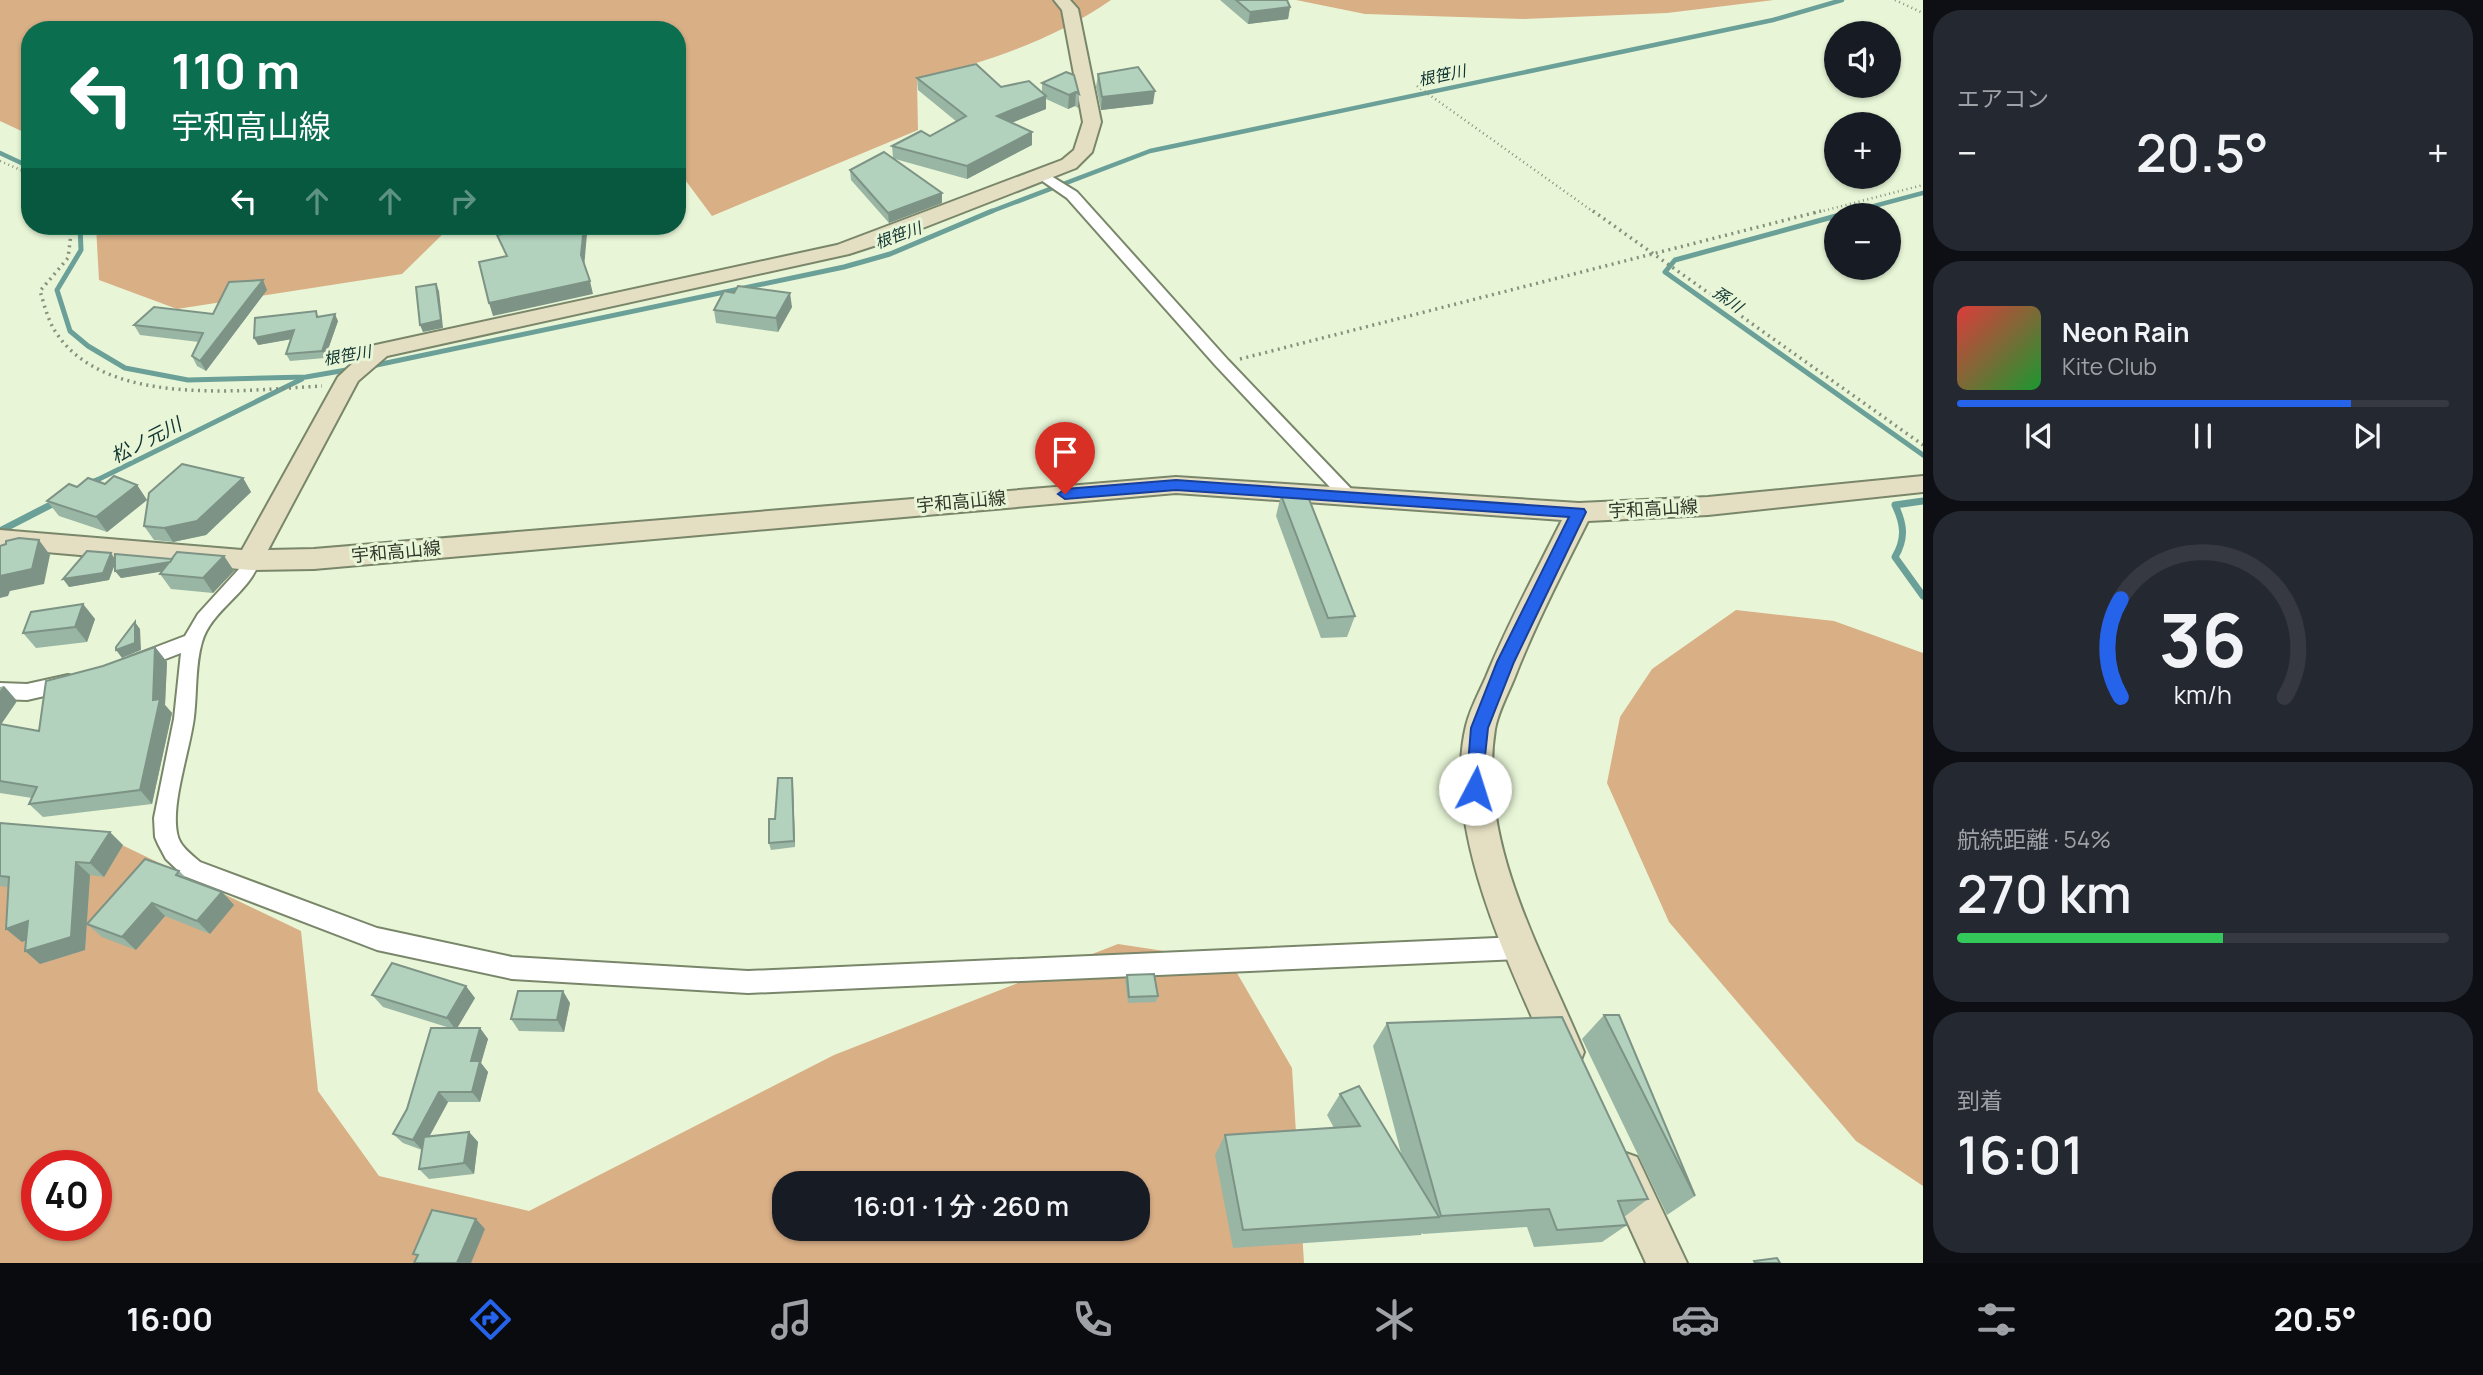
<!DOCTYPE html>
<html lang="ja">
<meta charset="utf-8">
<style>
body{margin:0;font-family:Manrope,"Noto Sans JP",sans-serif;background:#242831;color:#f1f3f6;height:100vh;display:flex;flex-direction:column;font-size:26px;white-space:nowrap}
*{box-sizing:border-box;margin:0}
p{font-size:23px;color:#9ea1a6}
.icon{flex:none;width:38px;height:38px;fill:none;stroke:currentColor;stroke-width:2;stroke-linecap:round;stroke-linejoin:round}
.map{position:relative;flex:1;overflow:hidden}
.drawer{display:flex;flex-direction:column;gap:10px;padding:10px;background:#0d0f14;width:560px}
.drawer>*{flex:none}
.hud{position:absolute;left:21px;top:21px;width:665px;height:214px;border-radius:28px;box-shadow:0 2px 5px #0004;background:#0b6e4f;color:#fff;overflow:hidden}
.tools{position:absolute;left:1824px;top:21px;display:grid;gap:14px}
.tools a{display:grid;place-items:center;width:77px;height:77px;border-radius:50%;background:#171b24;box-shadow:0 2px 5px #0004;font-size:35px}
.speed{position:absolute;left:21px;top:1150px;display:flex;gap:14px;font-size:35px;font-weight:700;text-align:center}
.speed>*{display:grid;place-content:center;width:91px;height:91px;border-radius:50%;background:#171b24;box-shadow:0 2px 5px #0004;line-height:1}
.speed .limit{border:10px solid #d22;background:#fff;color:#111}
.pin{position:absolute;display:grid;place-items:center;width:60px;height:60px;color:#fff;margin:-72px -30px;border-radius:50% 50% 50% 0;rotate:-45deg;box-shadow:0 0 7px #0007}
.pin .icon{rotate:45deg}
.me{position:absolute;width:77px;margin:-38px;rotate:5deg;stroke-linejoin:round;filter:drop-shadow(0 0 5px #0008)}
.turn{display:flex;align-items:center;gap:24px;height:147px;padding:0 35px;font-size:32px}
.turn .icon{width:91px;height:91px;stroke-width:2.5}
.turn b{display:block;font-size:49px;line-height:60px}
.lanes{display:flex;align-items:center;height:66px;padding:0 35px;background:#0003;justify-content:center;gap:35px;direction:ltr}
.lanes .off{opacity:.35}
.big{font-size:52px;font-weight:600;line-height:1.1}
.drawer .card{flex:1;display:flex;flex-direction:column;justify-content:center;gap:10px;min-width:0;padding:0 24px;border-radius:28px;background:#242831}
.drawer .dial{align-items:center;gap:0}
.dial svg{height:182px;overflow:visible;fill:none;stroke:#363941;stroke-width:7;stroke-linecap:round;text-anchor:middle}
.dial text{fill:#f1f3f6;stroke:none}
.song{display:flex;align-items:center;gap:21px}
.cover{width:84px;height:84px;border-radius:10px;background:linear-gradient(135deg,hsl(0 70% 55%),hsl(130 70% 35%))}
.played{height:7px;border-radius:4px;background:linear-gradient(90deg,#2563eb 80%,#363941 80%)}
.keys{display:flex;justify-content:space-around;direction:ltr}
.heat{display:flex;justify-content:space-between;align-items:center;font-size:38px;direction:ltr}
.charge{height:10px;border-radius:5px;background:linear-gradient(90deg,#34c759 54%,#363941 0)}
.trip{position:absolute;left:772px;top:1171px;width:378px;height:70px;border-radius:28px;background:#171b24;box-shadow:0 2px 5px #0004;font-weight:600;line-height:70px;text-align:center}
.tabs{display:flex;height:112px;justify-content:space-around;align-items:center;background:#090b0e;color:#9ea1a6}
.tabs .icon{width:49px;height:49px}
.tabs .current{color:#2563eb}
.tabs b{font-size:32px;color:#f1f3f6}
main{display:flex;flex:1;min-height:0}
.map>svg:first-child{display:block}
.forest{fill:#d9af86;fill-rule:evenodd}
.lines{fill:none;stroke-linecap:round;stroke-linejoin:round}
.stream-far2{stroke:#6ba098;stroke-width:4.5}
.stream-far1{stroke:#6ba098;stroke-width:5}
.stream{stroke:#6ba098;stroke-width:7}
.street-casing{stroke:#79866a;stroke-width:4}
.secondary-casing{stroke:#79866a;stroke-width:4}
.path-far1{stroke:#87907c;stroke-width:2.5;stroke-dasharray:1 3.5;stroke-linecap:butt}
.path{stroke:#87907c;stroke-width:3.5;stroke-dasharray:2 4.5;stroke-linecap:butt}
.street{fill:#fff;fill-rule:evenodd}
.secondary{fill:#e4dec2;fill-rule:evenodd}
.wall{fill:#99b5a3}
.shaded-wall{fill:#7d9385}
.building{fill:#b2d2be;stroke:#7d9385;stroke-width:2}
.route{fill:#2563eb;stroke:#184099;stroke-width:2}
.labels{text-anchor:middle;stroke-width:6;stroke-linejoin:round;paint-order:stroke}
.far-water-label{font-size:16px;font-style:italic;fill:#113533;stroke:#e8f6d7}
.street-label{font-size:18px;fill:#32372b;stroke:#e8f6d7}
.water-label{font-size:19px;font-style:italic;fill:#113533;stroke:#e8f6d7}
</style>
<main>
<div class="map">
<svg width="1923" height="1263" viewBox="0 0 1923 1263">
<rect width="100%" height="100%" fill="#e8f6d7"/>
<!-- forest -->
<g class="forest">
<path d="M0 0H1111C1048 43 990 60 917 80L918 130 712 216 677 169V30H30V135L0 121Z"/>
<polygon points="1296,0 1774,0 1667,13 1523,19 1365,14"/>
<polygon points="96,226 451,226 402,274 177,309 99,280"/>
<polygon points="1736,610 1834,621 1923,653 1923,1186 1856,1141 1669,922 1607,783 1620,717 1652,669"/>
<path d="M97 833 301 931 318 1091 379 1176 529 1211 834 1055 1118 944 1230 961 1292 1068 1304 1263H0V837ZM37 1166H96V1225H37ZM784 1183H1138V1228H784Z"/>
</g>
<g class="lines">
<!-- stream-far2 -->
<g class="stream-far2">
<polyline points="0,153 30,167"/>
<polyline points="987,213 1150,151 1773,20 1842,0"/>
<polyline points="1848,213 1923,193"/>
</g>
<!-- stream-far1 -->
<g class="stream-far1">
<polyline points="1839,215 1855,211"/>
<polyline points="1836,216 1675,260 1665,272 1923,455"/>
<polyline points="80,226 81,250 57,290 70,331 88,346 125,368 188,380 306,377 352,369"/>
<polyline points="367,367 844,267 890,254 992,211"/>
<polyline points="93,482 302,379"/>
</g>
<!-- stream -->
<g class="stream">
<polyline points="90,484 97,481"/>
<path d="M1923 501 1895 505C1904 524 1906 538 1895 557L1923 596"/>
<polyline points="0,531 58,501"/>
</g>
<defs>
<g id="street">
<polygon points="1043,171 1077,192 1228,360 1356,494 1359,498 1356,502 1344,502 1216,366 1067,198 1038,178 1037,175"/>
<path d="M251 553 257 555 260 560C250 593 211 610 202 642 195 665 197 693 194 717 190 750 171 802 177 833 179 846 191 854 200 862L377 928 512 957 748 971 1519 937 1527 940 1531 948 1527 956 1519 959 748 993 512 979 377 950 184 876 166 859 158 844 155 837 154 818 174 719 181 653 137 670 130 667 127 662 130 657 185 636 198 614 239 569 245 555Z"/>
<polygon points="68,675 75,677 78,683 75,689 27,700 0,699 0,683 27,684"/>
</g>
<g id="secondary">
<path d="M1054 0H1070L1078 9 1101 122 1092 152 1076 168 892 240 849 254 387 356 358 381 268 550 314 549 1176 477 1579 503 1708 497 1923 476V492L1708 515 1588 521C1562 573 1535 625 1514 679 1507 696 1498 712 1495 729 1477 843 1542 951 1584 1052L1579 1065 1566 1070 1553 1065C1512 970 1441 831 1466 726 1470 709 1479 693 1486 677 1508 623 1536 572 1562 520L1176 493 314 569 251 570 0 548V530L242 550 338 377 371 346 837 245 1062 160 1074 150 1083 122 1062 10Z"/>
<polygon points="1623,1152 1637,1157 1687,1263 1646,1263 1604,1171 1609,1157"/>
</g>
</defs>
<!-- street casing -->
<use href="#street" class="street-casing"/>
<!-- secondary casing -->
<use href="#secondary" class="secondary-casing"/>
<!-- path-far1 -->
<g class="path-far1">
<polyline points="1895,0 1923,13"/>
<polyline points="1417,86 1595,213"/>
<polyline points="0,161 30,174"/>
<polyline points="1815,213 1923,185"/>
</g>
<!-- path -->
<g class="path">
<polyline points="1593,211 1923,445"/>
<path d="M72 226 68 258 40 291C44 304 48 320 55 331 104 409 244 390 322 386"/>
<polyline points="1240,359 1821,211"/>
</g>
<!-- street -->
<use href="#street" class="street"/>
<!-- secondary -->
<use href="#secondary" class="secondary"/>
</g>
<!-- wall -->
<g class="wall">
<polygon points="1220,0 1287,0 1290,7 1288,19 1248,24"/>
<polygon points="1066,72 1079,94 1078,108 1075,106 1068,109 1046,99 1046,109 1011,123 1032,145 967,179 895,159 942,203 889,223 851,180 850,170 893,158 892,146 930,136 957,122 918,90 917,78 1042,92 1042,83"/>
<polygon points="1098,74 1153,104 1101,110 1096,87"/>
<polygon points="267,290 206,371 197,366 192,356 199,342 140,335 134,325 213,314"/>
<polygon points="734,293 792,307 778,332 716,323 714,310"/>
<polygon points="316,311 318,317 338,321 325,358 290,361 286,354 291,339 258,345"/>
<polygon points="243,478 251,492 206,535 173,542 154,540 144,526"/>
<polygon points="105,484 137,485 147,500 107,532 59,516 47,501 77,487"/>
<polygon points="1281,495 1355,616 1347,637 1321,638 1276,516"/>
<polygon points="111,553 115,560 224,556 234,571 213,593 171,589 160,574 162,571 121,578 115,571 115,563 109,580 69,587"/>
<polygon points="83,604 95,619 87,642 36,648 23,633"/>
<polygon points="155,647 167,662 165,705 172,713 152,804 43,817 29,804 32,798 0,793 0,687 4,686 17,701 1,724 39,731 103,666"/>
<polygon points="792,778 793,785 795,847 771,850 769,843 775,819"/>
<polygon points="0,823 123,845 104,877 90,875 85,950 40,964 25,951 26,940 22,942 6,929 8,887 0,886"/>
<polygon points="179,871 186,878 222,892 234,905 210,934 165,916 136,950 102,937 87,924"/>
<polygon points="1127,975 1158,996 1156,1002 1128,1003 1125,981"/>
<polygon points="372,995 475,998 457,1028 480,1028 488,1039 481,1063 488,1072 480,1102 448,1102 429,1137 469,1132 478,1142 474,1174 429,1179 419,1169 422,1150 403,1143 393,1134 450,1028 383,1007"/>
<polygon points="570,1003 564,1032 519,1031 511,1019"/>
<polygon points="1604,1015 1695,1196 1667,1215 1582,1039"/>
<polygon points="1387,1023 1648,1199 1624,1217 1627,1225 1602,1242 1534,1247 1527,1227 1423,1234 1422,1233 1421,1235 1233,1248 1215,1155 1225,1135 1334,1128 1327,1115 1340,1094 1402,1157 1373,1046"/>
</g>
<!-- shaded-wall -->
<g class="shaded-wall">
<polygon points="1290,7 1288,19 1248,24 1250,12"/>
<polygon points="1155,91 1153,104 1101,110 1102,97"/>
<polygon points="1076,92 1075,106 1068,109 1069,95"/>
<polygon points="1046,96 1046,109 996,129 997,116"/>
<polygon points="1032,132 1032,145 967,179 967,166"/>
<polygon points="942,193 942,203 889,223 888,213"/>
<polygon points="584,226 585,226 587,234 584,268 581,255"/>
<polygon points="263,280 267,290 206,371 200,361"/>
<polygon points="590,281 593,294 493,316 489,303"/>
<polygon points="436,284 439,291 443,328 423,332 420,325"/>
<polygon points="790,293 792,307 778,332 776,318"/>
<polygon points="335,314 338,321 325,358 322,351"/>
<polygon points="294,330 298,338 258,345 254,338"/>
<polygon points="243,478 251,492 206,535 173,542 164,528"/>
<polygon points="137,485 147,500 107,532 96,517"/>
<polygon points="39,540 50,555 44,584 10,591 8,596 0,598 0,576"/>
<polygon points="111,553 116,561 109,580 69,587 63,579"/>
<polygon points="224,556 234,571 213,593 203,578"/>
<polygon points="172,562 178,569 121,578 115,571"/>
<polygon points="83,604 95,619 87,642 75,627"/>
<polygon points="135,622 140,629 141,650 122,658 116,650"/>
<polygon points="155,647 167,662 165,705 172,713 152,804 140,790 153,700"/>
<polygon points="4,686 17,701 0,726 0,691"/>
<polygon points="792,778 793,785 795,847 794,841"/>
<polygon points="110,832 123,845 104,877 90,863"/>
<polygon points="76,862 90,875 85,950 40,964 25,951"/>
<polygon points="222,892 234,905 210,934 197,921"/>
<polygon points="152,903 165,916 136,950 122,937"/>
<polygon points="28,921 43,934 22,942 6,929"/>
<polygon points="466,986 475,998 456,1030 447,1018"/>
<polygon points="563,991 570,1003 564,1032 557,1020"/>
<polygon points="480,1028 488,1039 481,1063 488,1072 480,1102 472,1092 471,1061"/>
<polygon points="439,1092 448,1102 422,1150 413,1140"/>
<polygon points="469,1132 478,1142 474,1174 464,1163"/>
<polygon points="476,1219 485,1229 471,1263 457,1263"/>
</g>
<!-- building -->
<g class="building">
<polygon points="1236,0 1287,0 1290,7 1250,12"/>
<polygon points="976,64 1001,87 1029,81 1046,96 997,116 1032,132 967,166 892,146 921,131 930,136 966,116 917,78"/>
<polygon points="1138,67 1155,91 1102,97 1098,74"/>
<polygon points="1066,72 1074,75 1079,94 1076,92 1069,95 1042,83"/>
<polygon points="884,152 942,193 888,213 850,170"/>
<polygon points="517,226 584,226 581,255 590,281 489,303 479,262 507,256 497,235 508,233 506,228"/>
<polygon points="263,280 200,361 192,356 203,333 134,325 154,307 213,314 229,282"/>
<polygon points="436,284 441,320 420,325 416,287"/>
<polygon points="738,286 790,293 776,318 714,310 724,291 734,293"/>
<polygon points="316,311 317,317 335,314 322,351 286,354 294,330 254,338 255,318"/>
<polygon points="182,464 243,478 197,521 164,528 144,526 149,493"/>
<polygon points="114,476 137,485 96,517 47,501 69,484 77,487 88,478 105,484"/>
<polygon points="1307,494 1355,616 1328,618 1281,495"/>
<polygon points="19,538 39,540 32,569 0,576 0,546 6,544 6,541"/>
<polygon points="87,551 111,553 103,573 63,579"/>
<polygon points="177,552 224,556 203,578 160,574"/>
<polygon points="115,554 172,559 170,562 115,571"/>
<polygon points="83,604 75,627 23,633 31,612"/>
<polygon points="135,622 135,643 116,650 116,647"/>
<polygon points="155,647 153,700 160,699 140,790 29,804 37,787 0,781 0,724 39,731 46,681 103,666"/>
<polygon points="778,778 792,778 794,841 769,843 769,819 775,819"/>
<polygon points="0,823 110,832 90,863 76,862 71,937 25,951 28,921 6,929 9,877 0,876"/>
<polygon points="145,859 179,871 176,875 222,892 197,921 152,903 122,937 87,924"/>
<polygon points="392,963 466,986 447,1018 372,995"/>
<polygon points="1154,974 1158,996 1129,997 1127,975"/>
<polygon points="518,991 563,991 557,1020 511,1019"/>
<polygon points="1604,1015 1619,1015 1695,1196"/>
<polygon points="1562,1017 1648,1199 1618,1201 1627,1225 1557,1230 1549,1209 1441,1216 1387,1023"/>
<polygon points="431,1028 480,1028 471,1061 480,1061 472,1092 439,1092 413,1140 393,1134 407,1109"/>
<polygon points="1359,1086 1439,1217 1243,1230 1225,1135 1360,1126 1340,1094"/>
<polygon points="469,1132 464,1163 419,1169 424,1137"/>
<polygon points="432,1210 476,1219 457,1263 414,1263 418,1255 413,1254"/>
<polygon points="1777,1258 1780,1263 1755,1263 1754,1261"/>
</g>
<!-- route -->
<polygon class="route" points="1176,480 1584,509 1586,512 1514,662 1488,728 1481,794 1475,796 1469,794 1466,789 1471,728 1497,662 1569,517 1176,490 1065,499 1058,494 1065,489"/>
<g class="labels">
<!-- far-water labels -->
<g class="far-water-label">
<text transform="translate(1442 75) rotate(-12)" y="6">根笹川</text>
<text transform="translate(898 235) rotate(-20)" y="6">根笹川</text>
<text transform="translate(1728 299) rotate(35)" y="6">孫川</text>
<text transform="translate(347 355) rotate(-10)" y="6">根笹川</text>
</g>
<!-- street labels -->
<g class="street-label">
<text transform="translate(961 502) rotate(-5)" y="6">宇和高山線</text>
<text transform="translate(1653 509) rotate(-3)" y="6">宇和高山線</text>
<text transform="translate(396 552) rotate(-5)" y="6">宇和高山線</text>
</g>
<!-- water labels -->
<g class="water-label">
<text transform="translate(146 440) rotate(-27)" y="7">松ノ元川</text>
</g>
</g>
</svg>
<div class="tools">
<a><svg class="icon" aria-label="sound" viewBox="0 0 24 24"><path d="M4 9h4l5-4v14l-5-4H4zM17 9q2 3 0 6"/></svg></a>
<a>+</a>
<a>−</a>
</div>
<div class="speed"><div class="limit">40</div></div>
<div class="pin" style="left:1065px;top:494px;background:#d93025"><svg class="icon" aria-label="arrive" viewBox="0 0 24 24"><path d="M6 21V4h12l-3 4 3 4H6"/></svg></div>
<svg class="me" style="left:1475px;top:789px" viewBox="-20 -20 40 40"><circle r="19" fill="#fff"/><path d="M0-13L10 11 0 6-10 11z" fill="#2563eb"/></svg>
<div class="trip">16:01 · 1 分 · 260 m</div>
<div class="hud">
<div class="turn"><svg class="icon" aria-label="left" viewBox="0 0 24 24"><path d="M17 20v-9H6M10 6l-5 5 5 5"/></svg><div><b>110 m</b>宇和高山線</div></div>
<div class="lanes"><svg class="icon" aria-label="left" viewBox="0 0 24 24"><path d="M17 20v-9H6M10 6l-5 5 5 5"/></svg><svg class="icon off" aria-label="ahead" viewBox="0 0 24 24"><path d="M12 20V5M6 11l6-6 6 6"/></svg><svg class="icon off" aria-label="ahead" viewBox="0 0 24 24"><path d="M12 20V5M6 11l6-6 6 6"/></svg><svg class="icon off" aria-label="right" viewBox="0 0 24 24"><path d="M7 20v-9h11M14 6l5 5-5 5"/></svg></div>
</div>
</div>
<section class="drawer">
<div class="card"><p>エアコン</p>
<div class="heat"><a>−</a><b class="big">20.5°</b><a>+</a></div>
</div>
<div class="card">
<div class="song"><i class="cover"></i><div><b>Neon Rain</b><p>Kite Club</p></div></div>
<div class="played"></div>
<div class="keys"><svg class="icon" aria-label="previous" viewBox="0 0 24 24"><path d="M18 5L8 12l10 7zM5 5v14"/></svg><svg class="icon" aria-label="pause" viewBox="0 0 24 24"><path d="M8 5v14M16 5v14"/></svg><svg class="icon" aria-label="next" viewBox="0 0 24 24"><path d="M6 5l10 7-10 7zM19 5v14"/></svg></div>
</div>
<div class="card dial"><svg viewBox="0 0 100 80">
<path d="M14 69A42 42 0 1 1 86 69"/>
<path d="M14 69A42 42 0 0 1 14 26" stroke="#2563eb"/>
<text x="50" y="56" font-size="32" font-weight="700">36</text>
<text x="50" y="72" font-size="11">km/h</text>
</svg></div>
<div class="card"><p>航続距離 · 54%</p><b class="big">270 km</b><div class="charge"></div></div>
<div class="card"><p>到着</p><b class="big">16:01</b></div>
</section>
</main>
<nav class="tabs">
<b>16:00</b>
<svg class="icon current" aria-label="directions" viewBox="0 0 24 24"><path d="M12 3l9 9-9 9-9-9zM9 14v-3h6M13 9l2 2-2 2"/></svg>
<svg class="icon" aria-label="music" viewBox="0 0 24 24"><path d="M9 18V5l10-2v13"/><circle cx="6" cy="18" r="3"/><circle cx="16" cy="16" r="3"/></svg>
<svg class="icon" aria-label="phone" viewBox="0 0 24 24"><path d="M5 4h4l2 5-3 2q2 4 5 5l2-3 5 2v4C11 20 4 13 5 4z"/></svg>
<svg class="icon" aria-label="climate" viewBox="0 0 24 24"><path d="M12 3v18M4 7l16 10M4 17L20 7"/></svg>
<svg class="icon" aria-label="car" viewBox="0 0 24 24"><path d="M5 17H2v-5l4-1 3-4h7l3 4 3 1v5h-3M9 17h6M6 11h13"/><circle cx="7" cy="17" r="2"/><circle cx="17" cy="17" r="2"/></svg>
<svg class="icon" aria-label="filters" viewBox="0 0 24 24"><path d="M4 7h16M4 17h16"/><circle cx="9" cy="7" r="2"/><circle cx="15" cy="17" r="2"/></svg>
<b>20.5°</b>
</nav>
